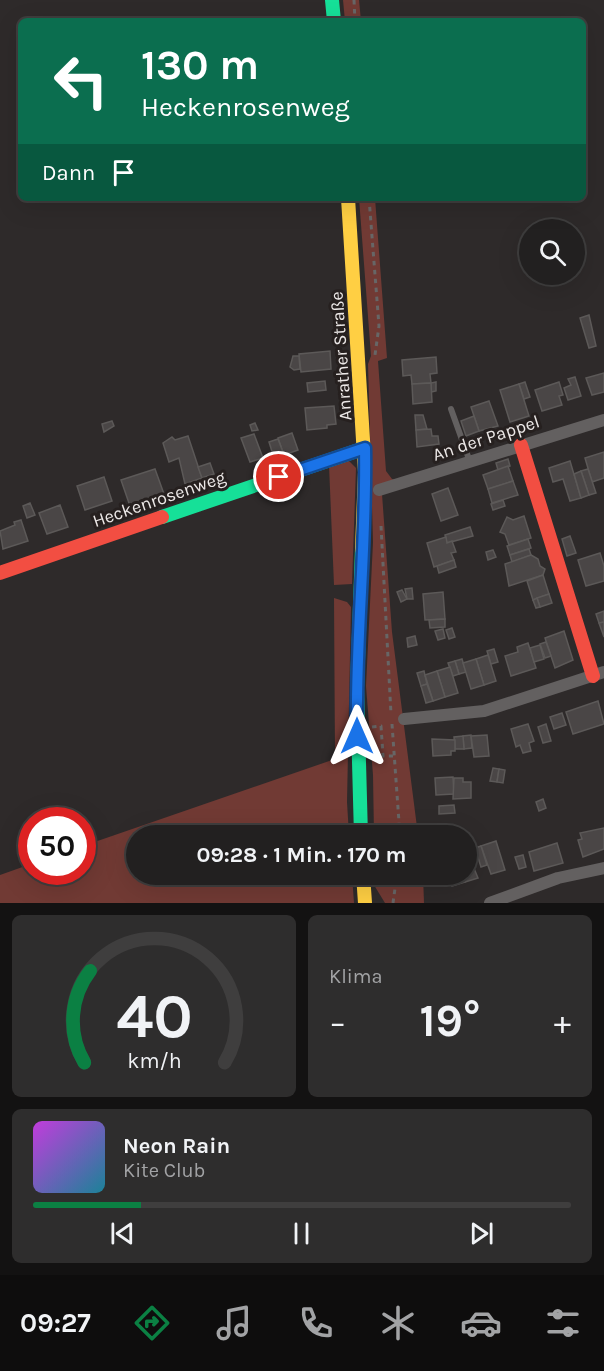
<!DOCTYPE html>
<html lang="de">
<meta charset="utf-8">
<style>
body{margin:0;font-family:Karla,sans-serif;background:#2e2d2d;color:#f1f3f6;height:100vh;display:flex;flex-direction:column;font-size:22px;white-space:nowrap}
*{box-sizing:border-box;margin:0}
p{font-size:20px;color:#a2a3a5}
.icon{flex:none;width:33px;height:33px;fill:none;stroke:currentColor;stroke-width:2;stroke-linecap:round;stroke-linejoin:round}
.map{position:relative;height:903px;overflow:hidden}
.drawer{display:flex;flex-direction:column;gap:12px;padding:12px;background:#131212;flex:1}
.drawer>*{flex:none}
.guide{position:absolute;left:18px;top:18px;width:568px;height:183px;border-radius:9px;box-shadow:0 6px 24px #0002,0 0 0 2px #3f3e3e;background:#0b6e4f;color:#fff;overflow:hidden}
.fabs{position:absolute;left:519px;top:219px;display:grid;gap:12px}
.fabs a{display:grid;place-items:center;width:66px;height:66px;border-radius:50%;background:#222020;box-shadow:0 6px 24px #0002,0 0 0 2px #3f3e3e;font-size:30px}
.speed{position:absolute;left:18px;top:807px;display:flex;gap:12px;font-size:30px;font-weight:700;text-align:center}
.speed>*{display:grid;place-content:center;width:78px;height:78px;border-radius:50%;background:#222020;box-shadow:0 6px 24px #0002,0 0 0 2px #3f3e3e;line-height:1}
.speed .limit{border:9px solid #d22;background:#fff;color:#111}
.pin{position:absolute;display:grid;place-items:center;width:51px;height:51px;color:#fff;margin:-26px;border:3px solid #fff;border-radius:50%;box-shadow:0 2px 6px #0007}
.me{position:absolute;width:66px;margin:-33px;rotate:0deg;stroke-linejoin:round;filter:drop-shadow(0 0 4px #0008)}
.turn{display:flex;align-items:center;gap:21px;height:126px;padding:0 24px;font-size:27px}
.turn .icon{width:78px;height:78px;stroke-width:2.5}
.turn b{display:block;font-size:42px;line-height:51px}
.then{display:flex;align-items:center;height:57px;padding:0 24px;background:#0003;gap:12px;font-size:22px}
.big{font-size:45px;font-weight:700;line-height:1.1}
.drawer .tile{flex:1;display:flex;flex-direction:column;justify-content:center;gap:9px;min-width:0;padding:0 21px;border-radius:9px;background:#2e2d2d}
.drawer .dial{align-items:center;gap:0}
.dial svg{height:156px;overflow:visible;fill:none;stroke:#3f3e3e;stroke-width:7;stroke-linecap:round;text-anchor:middle}
.dial text{fill:#f1f3f6;stroke:none}
.song{display:flex;align-items:center;gap:18px}
.cover{width:72px;height:72px;border-radius:9px;background:linear-gradient(135deg,hsl(290 70% 55%),hsl(190 70% 35%))}
.played{height:6px;border-radius:3px;background:linear-gradient(90deg,#0b8043 20%,#3f3e3e 20%)}
.keys{display:flex;justify-content:space-around;direction:ltr}
.heat{display:flex;justify-content:space-between;align-items:center;font-size:33px;direction:ltr}
.drawer .tiles{flex:1;display:grid;gap:12px;grid-template-columns:1fr 1fr}
.tile:last-child{grid-column:span 2}
.trip{position:absolute;left:126px;top:825px;width:351px;height:60px;border-radius:30px;background:#222020;box-shadow:0 6px 24px #0002,0 0 0 2px #3f3e3e;font-weight:700;line-height:60px;text-align:center}
.tabs{display:flex;height:96px;justify-content:space-around;align-items:center;background:#0e0d0d;color:#a2a3a5}
.tabs .icon{width:42px;height:42px}
.tabs .selected{color:#0b8043}
.tabs b{font-size:27px;color:#f1f3f6}
.map>svg:first-child{display:block}
.green{fill:#713a34}
.building{fill:#4a4646;stroke:#5c5958;stroke-width:1.5}
.lines{fill:none;stroke-linecap:round;stroke-linejoin:round}
.path{stroke:#676666;stroke-width:3;stroke-dasharray:4.5 4.5;stroke-linecap:butt}
.lane{stroke:#636060;stroke-width:6}
.street{stroke:#636060;stroke-width:12}
.fast{stroke:#16e098;stroke-width:14}
.slow{stroke:#ffcf43;stroke-width:14}
.jam{stroke:#f24e42;stroke-width:14}
.route-casing{stroke:#114b97;stroke-width:15}
.route{stroke:#1a73e8;stroke-width:10}
.labels{text-anchor:middle;stroke-width:6;stroke-linejoin:round;paint-order:stroke}
.street-label{font-size:18px;fill:#ece8e7;stroke:#26201f}
</style>
<div class="map">
<svg width="604" height="903" viewBox="0 0 604 903">
<rect width="100%" height="100%" fill="#2e2a2a"/>
<!-- green -->
<g class="green">
<polygon points="343,0 359,0 361,21 345,21"/>
<polygon points="359,198 375,198 387,358 378,361 386,471 392,479 400,481 382,494 392,632 418,835 374,835 373,775 366,686 373,542 368,364 371,356"/>
<polygon points="347,459 356,468 352,584 334,585 329,465"/>
<polygon points="334,598 347,602 351,607 347,802 349,835 136,836 136,874 352,875 354,903 0,903 0,875 31,864 32,872 82,872 83,846 335,759"/>
<polygon points="374,875 423,875 424,903 385,903 374,885"/>
</g>
<!-- building -->
<g class="building">
<polygon points="589,315 596,346 589,348 580,318"/>
<polygon points="330,351 331,369 301,372 299,354"/>
<polygon points="293,356 299,356 300,369 294,370 290,367"/>
<polygon points="436,357 437,373 430,374 431,383 412,384 411,375 403,376 402,360"/>
<polygon points="604,373 604,392 592,395 586,378"/>
<polygon points="575,377 581,396 568,400 564,388 571,385 568,379"/>
<polygon points="325,381 326,390 308,392 307,383"/>
<polygon points="436,382 436,391 431,392 431,383"/>
<polygon points="525,382 530,397 524,399 519,384"/>
<polygon points="559,382 563,395 559,396 562,405 542,411 535,390"/>
<polygon points="431,383 432,402 413,404 412,384"/>
<polygon points="519,384 529,416 510,422 500,390"/>
<polygon points="489,401 498,426 479,431 471,407"/>
<polygon points="334,406 336,424 327,425 327,428 307,430 305,408"/>
<polygon points="415,415 423,415 427,429 416,430"/>
<polygon points="474,416 479,431 466,436 461,421"/>
<polygon points="112,421 114,426 104,432 102,424"/>
<polygon points="255,423 258,430 252,431 250,425"/>
<polygon points="431,429 432,436 438,436 439,444 417,447 416,430"/>
<polygon points="292,433 298,450 284,455 278,438"/>
<polygon points="254,434 263,458 250,462 241,438"/>
<polygon points="188,436 202,478 185,484 179,458 169,462 163,443 172,437 175,440"/>
<polygon points="278,439 284,455 274,458 269,442"/>
<polygon points="604,452 604,478 592,482 585,458"/>
<polygon points="508,459 510,466 498,470 496,463"/>
<polygon points="570,461 581,498 570,501 563,479 553,482 549,468"/>
<polygon points="210,463 214,474 202,478 198,467"/>
<polygon points="508,466 513,481 488,489 483,475"/>
<polygon points="155,469 164,494 130,506 121,480"/>
<polygon points="588,469 596,493 589,495 581,471"/>
<polygon points="581,471 589,495 581,498 574,474"/>
<polygon points="104,477 112,501 85,510 77,486"/>
<polygon points="513,481 518,495 492,503 488,489"/>
<polygon points="448,488 458,515 441,521 432,494"/>
<polygon points="503,500 505,506 493,510 491,504"/>
<polygon points="141,502 143,508 132,511 130,506"/>
<polygon points="30,503 35,515 27,518 23,506"/>
<polygon points="60,505 68,527 47,534 39,513"/>
<polygon points="524,516 531,538 509,545 505,534 500,532 507,517 513,520"/>
<polygon points="21,520 28,541 3,549 0,531 15,525 14,522"/>
<polygon points="470,527 473,536 447,543 445,535"/>
<polygon points="570,536 576,553 567,556 562,539"/>
<polygon points="446,537 447,543 452,541 456,552 451,553 454,560 434,567 427,543"/>
<polygon points="528,539 531,548 510,555 507,546"/>
<polygon points="529,549 531,555 512,562 510,555"/>
<polygon points="493,550 496,557 488,560 486,552"/>
<polygon points="600,553 604,566 604,581 586,586 578,560"/>
<polygon points="531,555 538,559 540,566 545,569 543,575 509,586 505,564"/>
<polygon points="454,560 456,567 439,573 437,566"/>
<polygon points="543,575 549,594 533,600 527,581"/>
<polygon points="412,588 413,599 407,599 405,589"/>
<polygon points="402,590 407,599 401,602 397,592"/>
<polygon points="443,592 445,619 425,620 423,594"/>
<polygon points="549,594 552,603 540,607 537,598"/>
<polygon points="537,598 540,607 536,608 533,600"/>
<polygon points="604,611 604,622 599,623 596,614"/>
<polygon points="445,619 445,627 430,628 429,620"/>
<polygon points="604,622 604,637 599,623"/>
<polygon points="452,628 455,637 449,639 446,630"/>
<polygon points="443,629 445,638 438,640 435,631"/>
<polygon points="564,631 573,660 555,668 545,638"/>
<polygon points="415,636 417,645 408,647 407,638"/>
<polygon points="546,642 551,656 545,658 540,644"/>
<polygon points="528,643 536,668 511,676 505,656 518,652 517,647"/>
<polygon points="540,645 544,659 534,662 530,648"/>
<polygon points="494,649 498,662 491,664 487,651"/>
<polygon points="488,655 496,681 484,685 476,659"/>
<polygon points="462,659 466,672 459,674 455,661"/>
<polygon points="476,659 484,685 471,689 463,663"/>
<polygon points="455,661 459,674 453,676 448,663"/>
<polygon points="450,667 458,693 445,697 437,671"/>
<polygon points="424,671 427,684 421,686 417,673"/>
<polygon points="437,671 445,697 433,701 425,675"/>
<polygon points="427,684 433,701 426,703 421,686"/>
<polygon points="598,701 604,724 573,734 566,712"/>
<polygon points="562,713 566,725 554,729 550,717"/>
<polygon points="528,724 534,741 529,743 531,751 523,753 520,745 516,747 511,729"/>
<polygon points="546,724 551,741 543,743 538,727"/>
<polygon points="471,735 472,748 464,749 463,736"/>
<polygon points="487,735 489,756 474,757 471,736"/>
<polygon points="463,736 464,749 455,749 454,737"/>
<polygon points="432,739 455,740 455,751 451,751 451,755 433,756"/>
<polygon points="493,768 499,769 497,782 490,781"/>
<polygon points="499,769 505,770 503,783 497,782"/>
<polygon points="453,777 454,794 436,795 435,778"/>
<polygon points="454,778 463,778 463,782 471,782 471,798 453,799"/>
<polygon points="543,799 546,808 539,811 536,802"/>
<polygon points="454,805 455,813 439,814 439,806"/>
<polygon points="604,828 604,849 583,857 578,840 582,839 580,833"/>
<polygon points="496,841 505,870 491,874 481,846"/>
<polygon points="557,843 563,863 534,871 529,852"/>
<polygon points="474,845 478,857 472,859 468,846"/>
<polygon points="481,846 487,865 481,867 475,848"/>
<polygon points="466,849 478,878 465,882 463,874 466,874"/>
<polygon points="523,855 526,867 519,869 515,857"/>
<polygon points="449,874 463,874 465,882 452,886"/>
</g>
<g class="lines">
<!-- path -->
<g class="path">
<polyline points="354,0 355,21"/>
<polyline points="369,198 379,326 375,355"/>
<polyline points="381,526 391,714"/>
<polyline points="392,724 400,836"/>
<polyline points="372,727 381,726 383,756 393,756"/>
<polyline points="393,903 397,874"/>
</g>
<!-- lane -->
<polyline class="lane" points="451,409 470,462"/>
<!-- street -->
<g class="street">
<polyline points="379,490 604,420"/>
<polyline points="404,719 484,711 604,672"/>
<polyline points="490,903 558,878 604,868"/>
</g>
<!-- fast -->
<g class="fast">
<polyline points="332,0 334,21"/>
<polyline points="162,517 365,448"/>
<polyline points="361,836 357,688 362,549"/>
</g>
<!-- slow -->
<g class="slow">
<polyline points="348,198 365,472 362,549"/>
<polyline points="363,874 365,903"/>
</g>
<!-- jam -->
<g class="jam">
<polyline points="521,445 593,676"/>
<polyline points="0,573 162,517"/>
</g>
</g>
<g class="lines">
<defs>
<path id="route" d="M279 477 365 448C367 544 355 640 357 736"/>
</defs>
<!-- route casing -->
<use href="#route" class="route-casing"/>
<!-- route -->
<use href="#route" class="route"/>
</g>
<g class="labels">
<!-- street labels -->
<g class="street-label">
<text transform="translate(341 356) rotate(-94)" y="6">Anrather Straße</text>
<text transform="translate(486 438) rotate(-18)" y="6">An der Pappel</text>
<text transform="translate(159 499) rotate(-19)" y="6">Heckenrosenweg</text>
</g>
</g>
</svg>
<div class="fabs">
<a><svg class="icon" aria-label="search" viewBox="0 0 24 24"><circle cx="10" cy="10" r="6"/><path d="M15 15l6 6"/></svg></a>
</div>
<div class="speed"><div class="limit">50</div></div>
<div class="pin" style="left:279px;top:477px;background:#d93025"><svg class="icon" aria-label="arrive" viewBox="0 0 24 24"><path d="M6 21V4h12l-3 4 3 4H6"/></svg></div>
<svg class="me" style="left:357px;top:736px" viewBox="-20 -20 40 40"><path d="M0-17L14 15 0 8-14 15z" fill="#1a73e8" stroke="#fff" stroke-width="4"/></svg>
<div class="trip">09:28 · 1 Min. · 170 m</div>
<div class="guide">
<div class="turn"><svg class="icon" aria-label="left" viewBox="0 0 24 24"><path d="M17 20v-9H6M10 6l-5 5 5 5"/></svg><div><b>130 m</b>Heckenrosenweg</div></div>
<div class="then">Dann<svg class="icon" aria-label="arrive" viewBox="0 0 24 24"><path d="M6 21V4h12l-3 4 3 4H6"/></svg></div>
</div>
</div>
<section class="drawer">
<div class="tiles">
<div class="tile dial"><svg viewBox="0 0 100 80">
<path d="M14 69A42 42 0 1 1 86 69"/>
<path d="M14 69A42 42 0 0 1 17 22" stroke="#0b8043"/>
<text x="50" y="56" font-size="32" font-weight="700">40</text>
<text x="50" y="72" font-size="11">km/h</text>
</svg></div>
<div class="tile"><p>Klima</p>
<div class="heat"><a>−</a><b class="big">19°</b><a>+</a></div>
</div>
<div class="tile">
<div class="song"><i class="cover"></i><div><b>Neon Rain</b><p>Kite Club</p></div></div>
<div class="played"></div>
<div class="keys"><svg class="icon" aria-label="previous" viewBox="0 0 24 24"><path d="M18 5L8 12l10 7zM5 5v14"/></svg><svg class="icon" aria-label="pause" viewBox="0 0 24 24"><path d="M8 5v14M16 5v14"/></svg><svg class="icon" aria-label="next" viewBox="0 0 24 24"><path d="M6 5l10 7-10 7zM19 5v14"/></svg></div>
</div>
</div>
</section>
<nav class="tabs">
<b>09:27</b>
<svg class="icon selected" aria-label="directions" viewBox="0 0 24 24"><path d="M12 3l9 9-9 9-9-9zM9 14v-3h6M13 9l2 2-2 2"/></svg>
<svg class="icon" aria-label="music" viewBox="0 0 24 24"><path d="M9 18V5l10-2v13"/><circle cx="6" cy="18" r="3"/><circle cx="16" cy="16" r="3"/></svg>
<svg class="icon" aria-label="phone" viewBox="0 0 24 24"><path d="M5 4h4l2 5-3 2q2 4 5 5l2-3 5 2v4C11 20 4 13 5 4z"/></svg>
<svg class="icon" aria-label="climate" viewBox="0 0 24 24"><path d="M12 3v18M4 7l16 10M4 17L20 7"/></svg>
<svg class="icon" aria-label="car" viewBox="0 0 24 24"><path d="M5 17H2v-5l4-1 3-4h7l3 4 3 1v5h-3M9 17h6M6 11h13"/><circle cx="7" cy="17" r="2"/><circle cx="17" cy="17" r="2"/></svg>
<svg class="icon" aria-label="filters" viewBox="0 0 24 24"><path d="M4 7h16M4 17h16"/><circle cx="9" cy="7" r="2"/><circle cx="15" cy="17" r="2"/></svg>
</nav>
